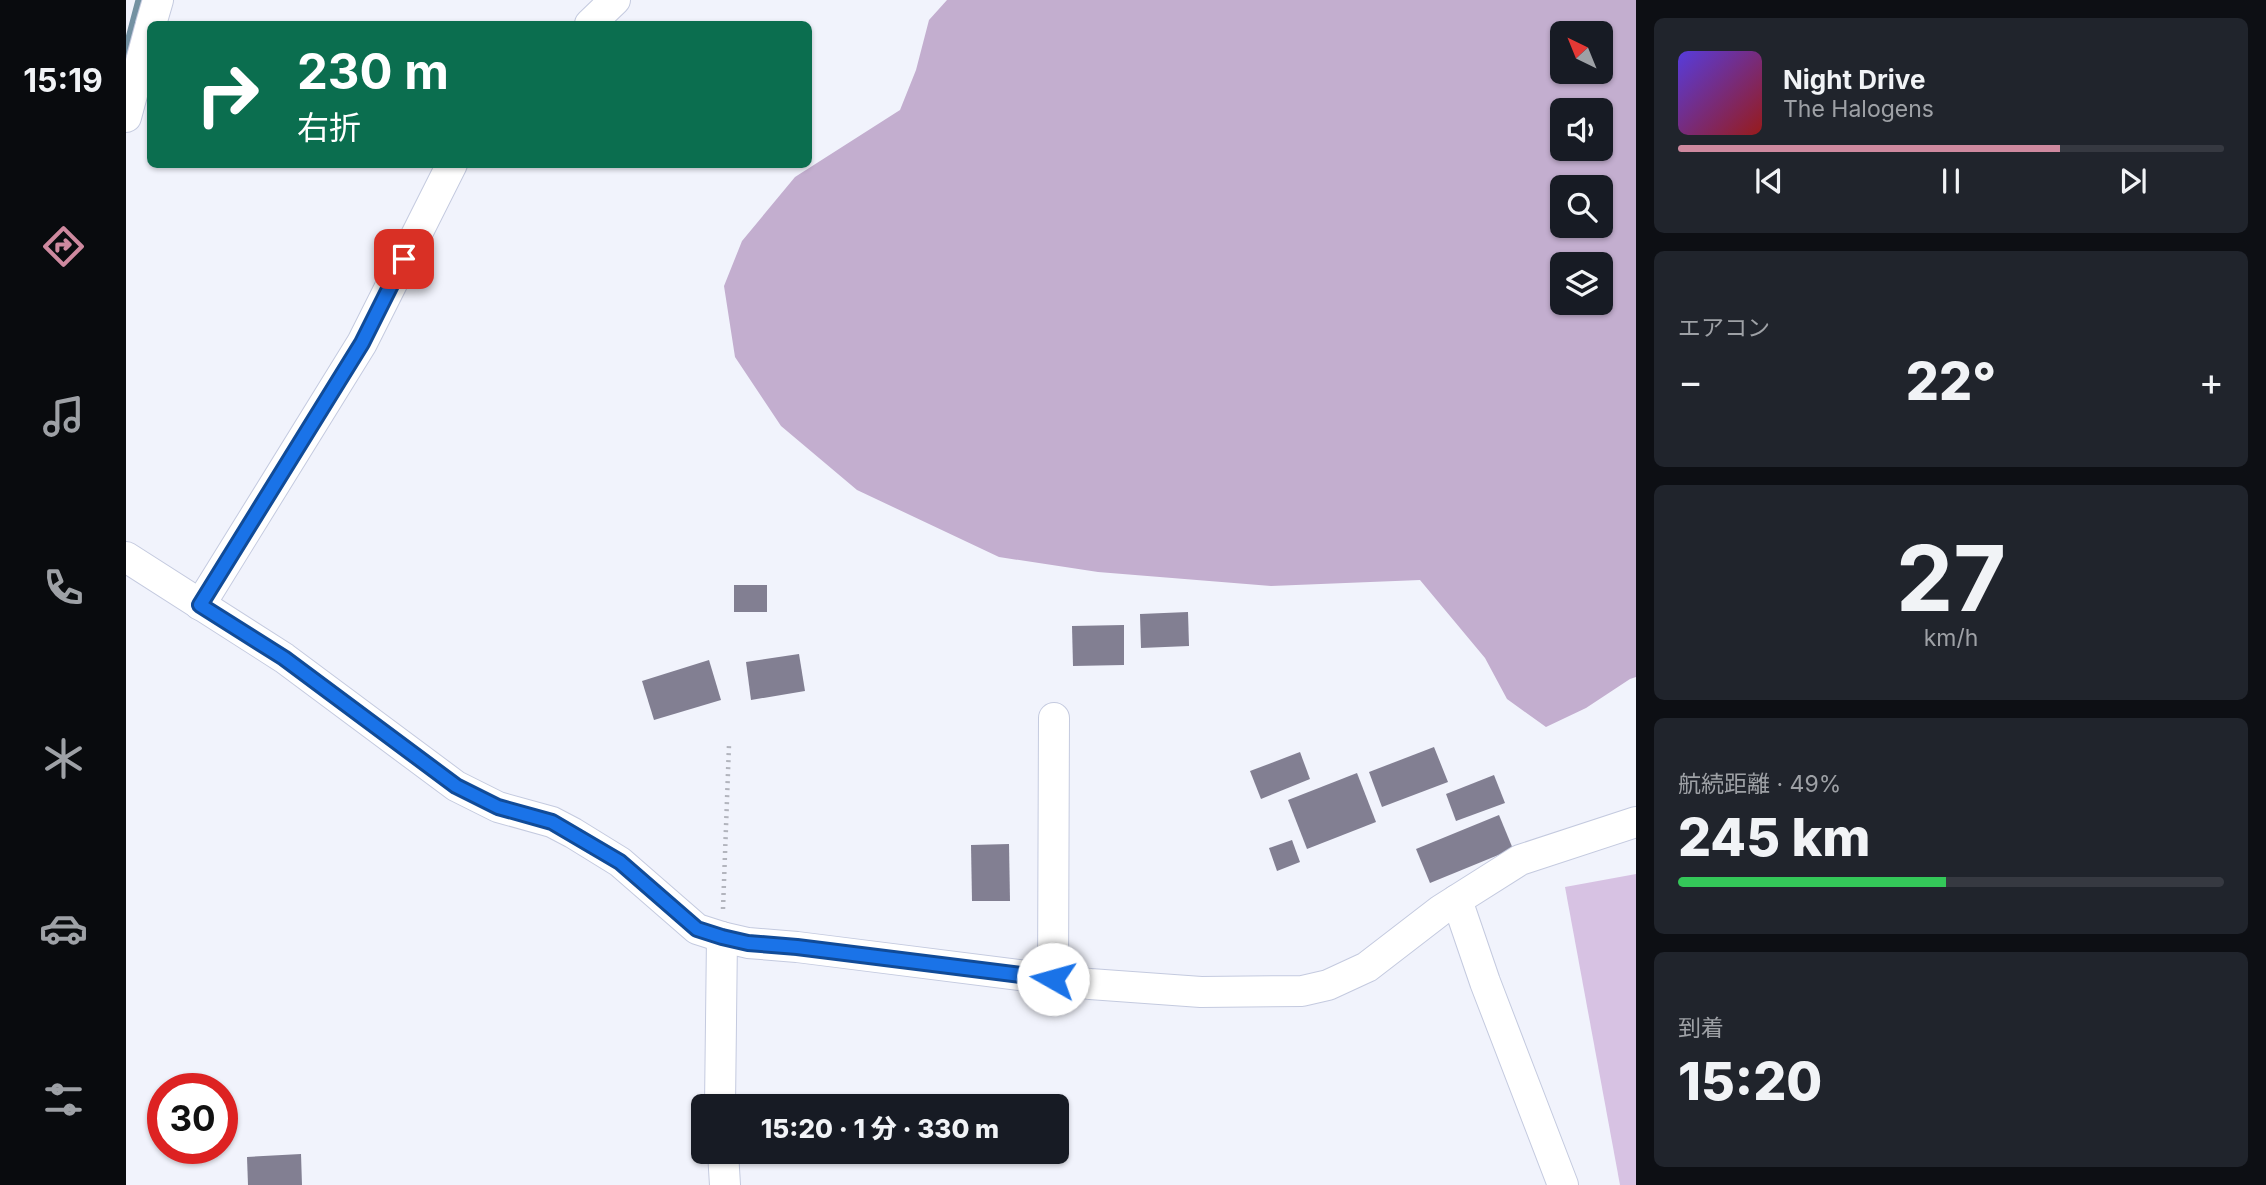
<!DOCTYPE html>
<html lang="ja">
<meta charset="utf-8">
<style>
body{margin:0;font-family:Inter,"Noto Sans JP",sans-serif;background:#20242c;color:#f1f3f6;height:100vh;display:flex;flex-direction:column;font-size:26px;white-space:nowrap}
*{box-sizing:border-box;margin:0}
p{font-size:23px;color:#9ea1a6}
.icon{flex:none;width:38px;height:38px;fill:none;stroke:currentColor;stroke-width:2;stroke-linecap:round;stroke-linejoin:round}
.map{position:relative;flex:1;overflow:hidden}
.details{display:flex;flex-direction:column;gap:18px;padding:18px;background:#0d0f14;width:630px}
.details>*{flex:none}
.guide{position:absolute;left:21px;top:21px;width:665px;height:147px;border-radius:10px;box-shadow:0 2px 5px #0004;background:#0b6e4f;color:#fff;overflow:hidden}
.needle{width:46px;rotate:317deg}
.tools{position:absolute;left:1424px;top:21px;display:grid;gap:14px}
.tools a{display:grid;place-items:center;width:63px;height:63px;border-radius:10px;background:#171b24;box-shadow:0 2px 5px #0004;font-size:35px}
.speed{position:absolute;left:21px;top:1073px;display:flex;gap:14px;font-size:35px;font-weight:700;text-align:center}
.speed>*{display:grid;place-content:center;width:91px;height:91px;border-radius:50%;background:#171b24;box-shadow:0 2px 5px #0004;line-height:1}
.speed .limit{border:10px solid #d22;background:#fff;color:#111}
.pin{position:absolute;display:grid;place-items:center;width:60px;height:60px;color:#fff;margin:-30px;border-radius:14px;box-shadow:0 4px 10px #0006}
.me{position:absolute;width:77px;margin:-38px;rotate:277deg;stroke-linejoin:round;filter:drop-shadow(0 0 5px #0008)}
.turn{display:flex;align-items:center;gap:24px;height:147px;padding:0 35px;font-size:32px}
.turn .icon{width:91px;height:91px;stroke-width:2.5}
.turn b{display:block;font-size:49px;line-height:60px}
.big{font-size:52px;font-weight:800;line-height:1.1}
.details .card{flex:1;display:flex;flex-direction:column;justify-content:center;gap:10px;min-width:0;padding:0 24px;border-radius:10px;background:#20242c}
.details .dial{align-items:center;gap:0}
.dial b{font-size:91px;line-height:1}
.song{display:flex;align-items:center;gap:21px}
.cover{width:84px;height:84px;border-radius:10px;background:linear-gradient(135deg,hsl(250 70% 55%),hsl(0 70% 35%))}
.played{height:7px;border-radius:4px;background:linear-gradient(90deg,#ce899f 70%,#363941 70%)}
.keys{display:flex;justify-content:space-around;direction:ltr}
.heat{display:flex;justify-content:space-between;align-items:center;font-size:38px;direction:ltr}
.charge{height:10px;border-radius:5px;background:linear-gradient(90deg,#34c759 49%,#363941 0)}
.trip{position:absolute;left:565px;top:1094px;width:378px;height:70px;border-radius:10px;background:#171b24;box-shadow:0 2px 5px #0004;font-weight:800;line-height:70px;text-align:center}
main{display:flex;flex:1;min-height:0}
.menu{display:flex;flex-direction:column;width:126px;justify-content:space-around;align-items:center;background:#090b0e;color:#9ea1a6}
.menu .icon{width:49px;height:49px}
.menu .active{color:#ce899f}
.menu b{font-size:32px;color:#f1f3f6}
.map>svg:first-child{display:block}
.green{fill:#d7c2e3}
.forest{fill:#c3aecf;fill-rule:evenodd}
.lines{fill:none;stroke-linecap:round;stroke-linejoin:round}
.stream{stroke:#7391a2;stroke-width:9}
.building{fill:#827f92}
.street-casing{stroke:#c4cadf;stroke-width:32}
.path{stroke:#b2b4bd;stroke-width:4.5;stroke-dasharray:2 5;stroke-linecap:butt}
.street{stroke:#fff;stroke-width:30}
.route-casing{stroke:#114b97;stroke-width:18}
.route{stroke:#1a73e8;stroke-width:12}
</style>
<main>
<nav class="menu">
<b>15:19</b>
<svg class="icon active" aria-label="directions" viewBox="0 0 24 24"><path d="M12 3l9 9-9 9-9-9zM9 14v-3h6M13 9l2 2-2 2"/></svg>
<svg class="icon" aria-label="music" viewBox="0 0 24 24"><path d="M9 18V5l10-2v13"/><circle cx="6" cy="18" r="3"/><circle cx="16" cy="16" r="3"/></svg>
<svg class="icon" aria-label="phone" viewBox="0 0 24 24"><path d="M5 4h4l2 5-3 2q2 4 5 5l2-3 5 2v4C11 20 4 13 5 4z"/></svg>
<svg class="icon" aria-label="climate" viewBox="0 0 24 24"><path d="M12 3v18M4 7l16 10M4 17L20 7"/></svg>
<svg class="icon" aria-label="car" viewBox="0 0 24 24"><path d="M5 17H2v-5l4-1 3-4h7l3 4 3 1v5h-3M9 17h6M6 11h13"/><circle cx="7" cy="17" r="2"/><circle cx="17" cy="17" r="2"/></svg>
<svg class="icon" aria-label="filters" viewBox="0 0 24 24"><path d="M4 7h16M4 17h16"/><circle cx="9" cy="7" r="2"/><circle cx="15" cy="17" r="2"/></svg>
</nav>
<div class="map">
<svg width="1510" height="1185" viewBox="0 0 1510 1185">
<rect width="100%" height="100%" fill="#f1f3fc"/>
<!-- green -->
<polygon class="green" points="1510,874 1510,1185 1494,1185 1439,887"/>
<!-- forest -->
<path class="forest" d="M821 0H1510V677L1504 679 1460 708 1420 727 1381 699 1359 658 1294 580 1145 586 972 572 873 557 731 490 655 426 609 357 598 286 616 241 669 177 774 110 790 70 803 20ZM1437 33H1475V72H1437ZM1437 110H1475V149H1437ZM1437 187H1475V226H1437ZM1437 264H1475V303H1437Z"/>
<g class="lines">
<!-- stream -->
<polyline class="stream" points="0,53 14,0"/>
</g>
<!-- building -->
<g class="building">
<rect x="608" y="585" width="33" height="27"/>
<polygon points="1062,612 1063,646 1015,648 1014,614"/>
<polygon points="998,625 998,665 947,666 946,626"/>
<polygon points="673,654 679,691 625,700 620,662"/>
<polygon points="583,660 595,700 528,720 516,681"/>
<polygon points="1308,747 1322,782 1256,807 1243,772"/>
<polygon points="1174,752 1184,779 1135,799 1124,771"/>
<polygon points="1231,773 1250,822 1181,849 1162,800"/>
<polygon points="1368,775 1379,803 1330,821 1320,794"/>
<polygon points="1373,815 1387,849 1304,883 1290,849"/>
<polygon points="1166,840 1174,862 1151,871 1143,848"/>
<polygon points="883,844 884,901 846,901 845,845"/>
<polygon points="175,1154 176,1185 122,1185 121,1157"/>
</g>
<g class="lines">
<defs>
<g id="street">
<polyline points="25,24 32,0"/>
<polyline points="464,24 489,0"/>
<polyline points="0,117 24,28"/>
<polyline points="0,557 158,658 330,786 372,807 426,822 447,833 494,862 571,929 596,937 622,943 671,947 964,984 1075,992 1176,991 1202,985 1241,967 1315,910 1394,860 1510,822"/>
<polyline points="74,605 236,343 326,164"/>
<polyline points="1331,900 1359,982 1437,1185"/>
<polyline points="927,979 928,718"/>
<polyline points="594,1106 596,937"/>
<polyline points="597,1152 599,1185"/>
</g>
</defs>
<!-- street casing -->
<use href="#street" class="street-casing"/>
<!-- path -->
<polyline class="path" points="597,909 603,745"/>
<!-- street -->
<use href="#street" class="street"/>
</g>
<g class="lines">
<defs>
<polyline id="route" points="278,259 236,343 74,605 158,658 330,786 372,807 426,822 494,862 571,929 596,937 622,943 671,947 927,979"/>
</defs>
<!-- route casing -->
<use href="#route" class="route-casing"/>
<!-- route -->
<use href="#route" class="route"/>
</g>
</svg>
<div class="tools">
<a><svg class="needle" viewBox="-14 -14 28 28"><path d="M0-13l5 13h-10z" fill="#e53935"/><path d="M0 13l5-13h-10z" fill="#9ea1a6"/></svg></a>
<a><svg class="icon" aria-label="sound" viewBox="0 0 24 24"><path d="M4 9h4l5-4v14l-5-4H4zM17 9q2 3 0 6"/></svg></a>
<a><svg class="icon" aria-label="search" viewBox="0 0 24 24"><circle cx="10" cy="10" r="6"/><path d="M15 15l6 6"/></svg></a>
<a><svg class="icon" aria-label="layers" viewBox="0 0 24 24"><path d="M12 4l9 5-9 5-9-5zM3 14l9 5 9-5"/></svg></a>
</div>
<div class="speed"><div class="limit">30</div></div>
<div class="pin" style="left:278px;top:259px;background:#d93025"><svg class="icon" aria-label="arrive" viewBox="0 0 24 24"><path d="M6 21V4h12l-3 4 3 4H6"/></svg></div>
<svg class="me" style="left:927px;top:979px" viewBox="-20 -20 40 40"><circle r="19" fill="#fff"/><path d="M0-13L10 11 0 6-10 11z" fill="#1a73e8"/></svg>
<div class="trip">15:20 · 1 分 · 330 m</div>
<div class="guide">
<div class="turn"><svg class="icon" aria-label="right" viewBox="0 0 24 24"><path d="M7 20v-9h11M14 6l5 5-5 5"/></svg><div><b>230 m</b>右折</div></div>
</div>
</div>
<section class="details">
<div class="card">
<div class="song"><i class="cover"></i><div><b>Night Drive</b><p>The Halogens</p></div></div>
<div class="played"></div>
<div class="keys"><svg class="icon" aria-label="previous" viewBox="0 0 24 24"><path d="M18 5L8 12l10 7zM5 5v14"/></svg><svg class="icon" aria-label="pause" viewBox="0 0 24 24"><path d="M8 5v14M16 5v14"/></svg><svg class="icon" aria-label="next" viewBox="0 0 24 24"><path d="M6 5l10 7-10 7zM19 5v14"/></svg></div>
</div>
<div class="card"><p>エアコン</p>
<div class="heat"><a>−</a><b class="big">22°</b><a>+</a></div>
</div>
<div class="card dial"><b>27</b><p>km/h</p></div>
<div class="card"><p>航続距離 · 49%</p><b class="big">245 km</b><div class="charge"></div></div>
<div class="card"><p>到着</p><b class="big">15:20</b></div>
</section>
</main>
